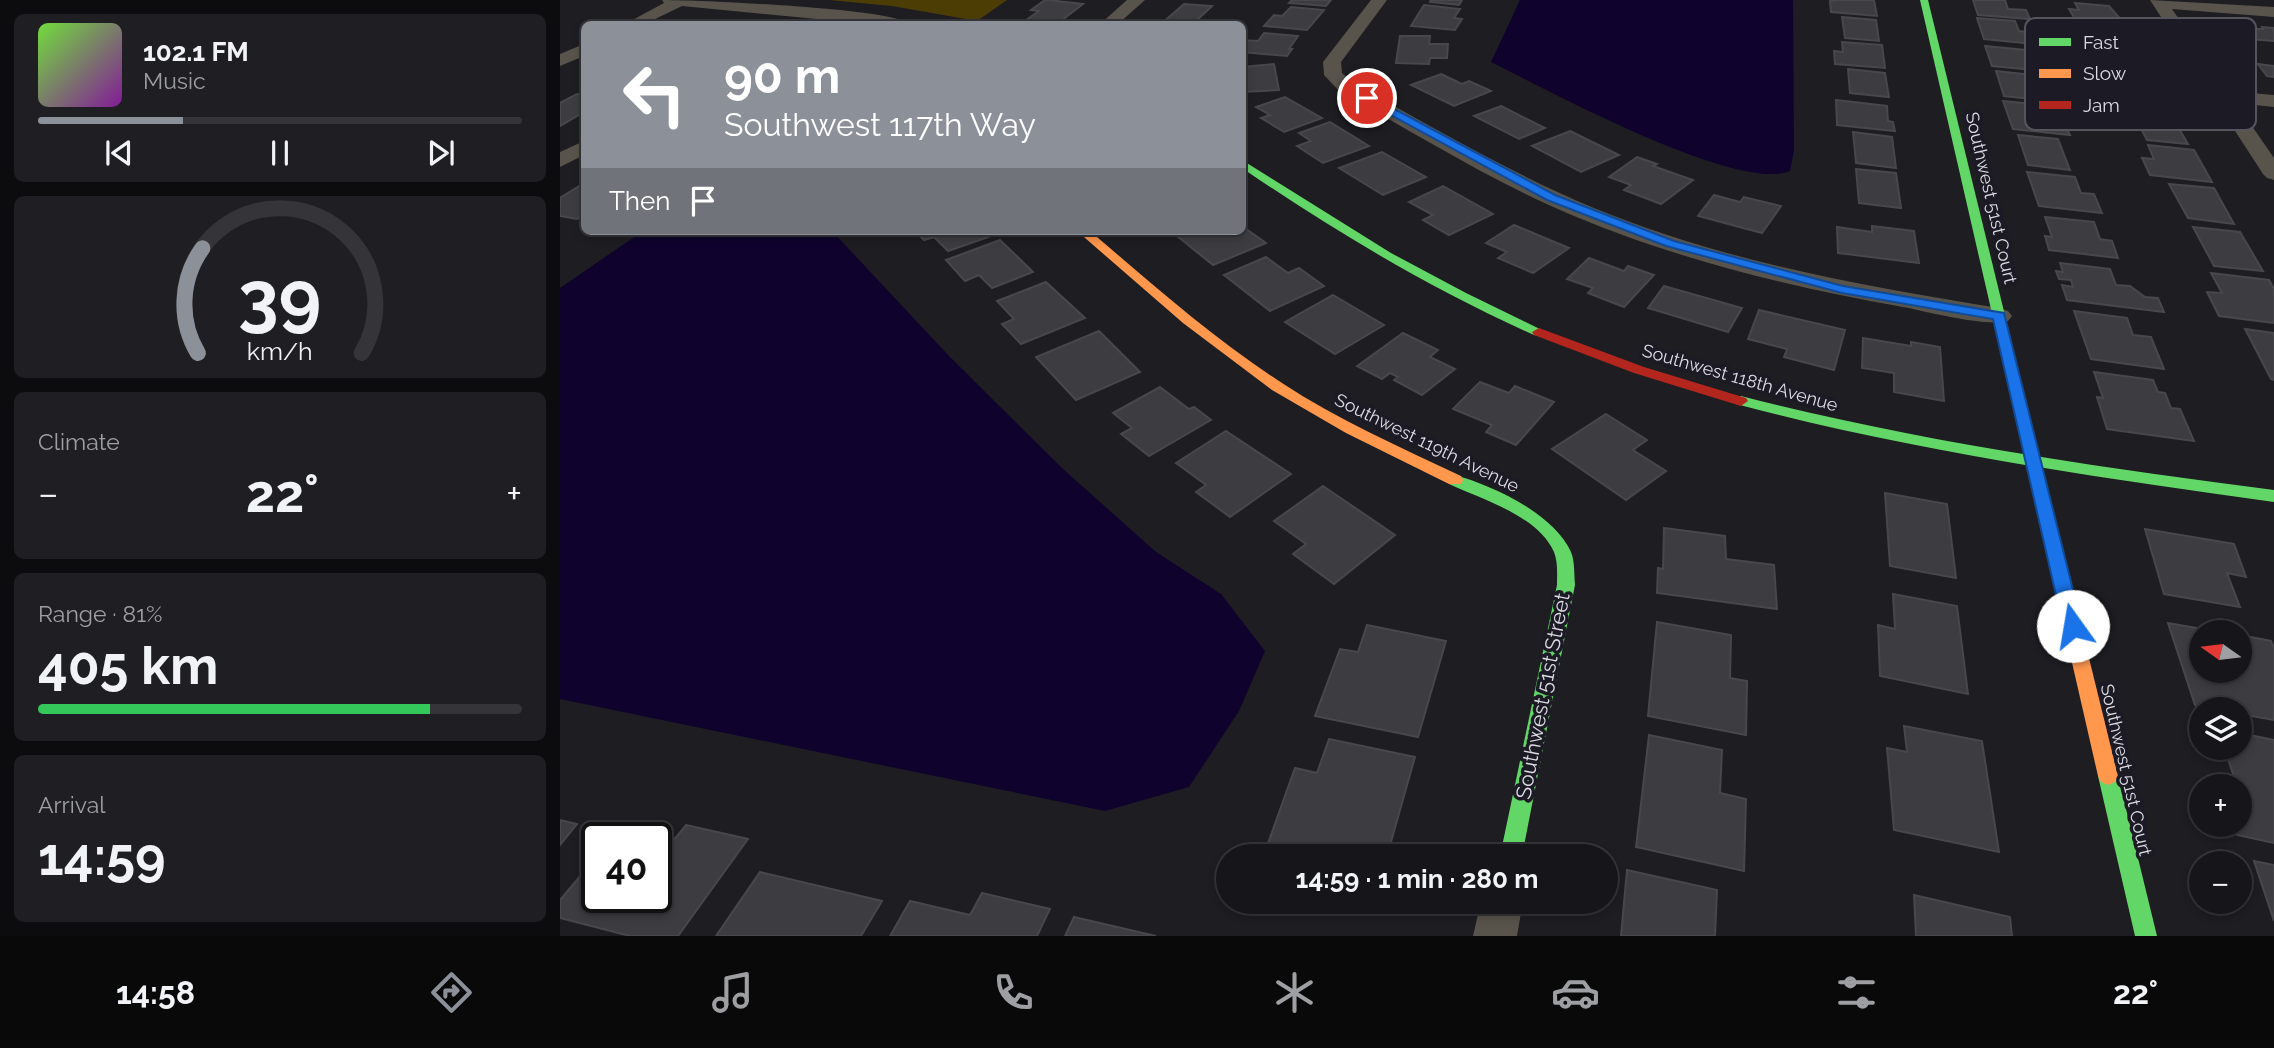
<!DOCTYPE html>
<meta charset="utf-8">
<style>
body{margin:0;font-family:Raleway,sans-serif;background:#1f1f23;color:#f1f3f6;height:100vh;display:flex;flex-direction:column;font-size:26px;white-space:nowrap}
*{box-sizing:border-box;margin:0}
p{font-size:23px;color:#9e9fa2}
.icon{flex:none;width:38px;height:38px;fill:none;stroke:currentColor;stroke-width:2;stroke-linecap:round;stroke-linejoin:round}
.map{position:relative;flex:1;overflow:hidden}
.side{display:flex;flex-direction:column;gap:14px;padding:14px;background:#0c0c0e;width:560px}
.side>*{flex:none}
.guide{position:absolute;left:21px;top:21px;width:665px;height:214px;border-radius:10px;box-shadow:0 4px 10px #0003,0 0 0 2px #353539;background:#8c9099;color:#fff;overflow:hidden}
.needle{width:46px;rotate:284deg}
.tools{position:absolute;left:1629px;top:620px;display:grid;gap:14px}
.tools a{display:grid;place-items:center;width:63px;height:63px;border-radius:50%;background:#16161a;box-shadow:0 4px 10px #0003,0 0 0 2px #353539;font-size:35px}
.speed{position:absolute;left:21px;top:822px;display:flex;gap:14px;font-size:35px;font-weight:700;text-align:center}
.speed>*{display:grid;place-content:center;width:91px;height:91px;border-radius:50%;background:#16161a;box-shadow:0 4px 10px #0003,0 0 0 2px #353539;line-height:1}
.speed .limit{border:4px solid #111;border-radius:10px;background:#fff;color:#111}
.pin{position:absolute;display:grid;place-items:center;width:60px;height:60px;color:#fff;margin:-30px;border:4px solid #fff;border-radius:50%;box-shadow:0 2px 7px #0007}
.me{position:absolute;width:77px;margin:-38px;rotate:347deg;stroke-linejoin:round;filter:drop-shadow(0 0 5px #0008)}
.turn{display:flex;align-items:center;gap:24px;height:147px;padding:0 28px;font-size:32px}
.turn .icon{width:91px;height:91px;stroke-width:2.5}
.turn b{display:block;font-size:49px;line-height:60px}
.then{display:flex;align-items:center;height:66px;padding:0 28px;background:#0003;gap:14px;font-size:26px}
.big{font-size:52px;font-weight:700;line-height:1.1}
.side .tile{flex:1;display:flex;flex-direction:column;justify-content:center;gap:10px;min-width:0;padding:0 24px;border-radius:10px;background:#1f1f23}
.side .dial{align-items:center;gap:0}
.dial svg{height:182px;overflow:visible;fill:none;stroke:#353539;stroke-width:7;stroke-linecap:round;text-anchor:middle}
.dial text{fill:#f1f3f6;stroke:none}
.song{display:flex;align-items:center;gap:21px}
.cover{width:84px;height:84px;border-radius:10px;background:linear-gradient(135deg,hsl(100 70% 55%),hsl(290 70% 35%))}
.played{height:7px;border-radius:4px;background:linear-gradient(90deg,#8c9099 30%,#353539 30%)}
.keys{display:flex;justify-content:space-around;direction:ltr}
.heat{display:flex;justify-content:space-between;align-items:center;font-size:38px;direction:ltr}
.charge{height:10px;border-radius:5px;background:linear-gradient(90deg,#34c759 81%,#353539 0)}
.trip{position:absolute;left:656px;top:844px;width:402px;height:70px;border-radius:35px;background:#16161a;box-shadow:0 4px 10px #0003,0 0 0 2px #353539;font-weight:700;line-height:70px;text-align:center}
.tabs{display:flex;height:112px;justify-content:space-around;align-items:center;background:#09090a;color:#9e9fa2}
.tabs .icon{width:49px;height:49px}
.tabs .active{color:#8c9099}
.tabs b{font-size:32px;color:#f1f3f6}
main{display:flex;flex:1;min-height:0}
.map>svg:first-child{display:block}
.green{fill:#4c3d05}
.water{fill:#0f032d}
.building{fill:#3d3c41;stroke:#47474c;stroke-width:2}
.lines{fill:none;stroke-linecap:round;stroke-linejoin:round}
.street{fill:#58544b;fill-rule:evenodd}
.fast{fill:#63d668;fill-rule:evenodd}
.slow{fill:#ff974d;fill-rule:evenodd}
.jam{fill:#b3261e;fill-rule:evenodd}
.route{fill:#1a73e8;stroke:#114b97;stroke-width:2}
.labels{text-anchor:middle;stroke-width:7;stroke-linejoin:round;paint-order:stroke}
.street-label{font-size:18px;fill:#dcdce3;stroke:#1c1a25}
.near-street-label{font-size:21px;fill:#dcdce3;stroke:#1c1a25}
.key{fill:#1c1a25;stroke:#56545e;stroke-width:2}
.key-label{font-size:19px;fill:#dcdce3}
</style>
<main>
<section class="side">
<div class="tile">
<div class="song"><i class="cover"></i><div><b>102.1 FM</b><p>Music</p></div></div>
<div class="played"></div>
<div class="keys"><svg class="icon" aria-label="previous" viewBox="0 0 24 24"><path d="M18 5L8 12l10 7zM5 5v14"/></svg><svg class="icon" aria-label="pause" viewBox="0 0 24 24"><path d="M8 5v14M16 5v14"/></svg><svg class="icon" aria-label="next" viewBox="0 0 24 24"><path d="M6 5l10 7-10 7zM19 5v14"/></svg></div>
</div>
<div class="tile dial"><svg viewBox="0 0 100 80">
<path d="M14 69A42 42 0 1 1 86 69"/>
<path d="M14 69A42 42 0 0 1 16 23" stroke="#8c9099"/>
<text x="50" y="56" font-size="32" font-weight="700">39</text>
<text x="50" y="72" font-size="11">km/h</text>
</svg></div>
<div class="tile"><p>Climate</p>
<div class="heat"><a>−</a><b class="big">22°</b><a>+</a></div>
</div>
<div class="tile"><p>Range · 81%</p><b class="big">405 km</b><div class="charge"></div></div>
<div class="tile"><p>Arrival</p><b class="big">14:59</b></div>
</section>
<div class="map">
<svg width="1714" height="936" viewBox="0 0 1714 936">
<rect width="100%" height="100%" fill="#1d1d22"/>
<!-- green -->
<polygon class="green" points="269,0 447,0 417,21 332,6"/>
<!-- water -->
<g class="water">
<path d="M960 0H1233L1234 150 1230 171C1177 193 986 89 931 62Z"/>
<polygon points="83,231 272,231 389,356 503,469 596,552 661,594 705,651 679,711 629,787 545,811 0,699 0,288"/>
</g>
<!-- building -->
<g class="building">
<polygon points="485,0 488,0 523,4 497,24 466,20 479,11 471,10"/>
<polygon points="732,0 771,0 766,6 729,3"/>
<polygon points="871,0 902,0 899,5 870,2"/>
<polygon points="1278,0 1314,0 1317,16 1271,12 1270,1"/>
<polygon points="1413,0 1445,0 1448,9 1466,10 1470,19 1418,15"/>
<polygon points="1515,3 1549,6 1564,23 1515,19 1509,9 1519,10"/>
<polygon points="624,4 652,6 633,24 602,23"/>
<polygon points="864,5 900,9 894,18 902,19 895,30 851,26"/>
<polygon points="731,7 764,10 747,30 704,26 714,15 722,16"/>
<polygon points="1282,17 1316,20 1319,41 1285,38"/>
<polygon points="1417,18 1455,21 1459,31 1468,32 1473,44 1424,39"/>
<polygon points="1702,27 1714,28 1714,41 1676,38 1668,28 1703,29"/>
<polygon points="704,33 738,36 729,49 732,49 727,56 682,52 682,40 698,41"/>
<polygon points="840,36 870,36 869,44 888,44 887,58 870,58 869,64 836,63"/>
<polygon points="1282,42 1322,45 1325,68 1275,64 1274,51 1283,52"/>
<polygon points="1425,46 1466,50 1469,57 1477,58 1483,71 1432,66"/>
<polygon points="714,64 719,90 682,92 682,67"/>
<polygon points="1698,64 1714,66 1714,77 1707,76"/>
<polygon points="1288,69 1325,73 1329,97 1290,93"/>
<polygon points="1436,71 1472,75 1482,100 1444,96"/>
<polygon points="881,74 902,84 909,81 931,91 894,106 851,85"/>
<polygon points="17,94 24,95 24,112 0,126 0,103"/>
<polygon points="725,97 762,118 724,132 701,118 710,115 696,107"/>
<polygon points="1276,100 1327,106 1328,121 1333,122 1335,131 1277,125"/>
<polygon points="1443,101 1486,105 1492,119 1503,120 1510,135 1453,129"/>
<polygon points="941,106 985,128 959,139 914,116"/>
<polygon points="1572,112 1611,115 1628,144 1587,140"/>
<polygon points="770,122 809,146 763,163 737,146 751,141 739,133"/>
<polygon points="1010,131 1059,155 1021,172 972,146"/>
<polygon points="1293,132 1332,137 1336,168 1296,163"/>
<polygon points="1458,135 1498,139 1510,170 1468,165"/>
<polygon points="1588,145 1634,150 1652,182 1590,175 1582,158 1594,159"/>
<polygon points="822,152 866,177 823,195 779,168"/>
<polygon points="1077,157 1097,164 1093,166 1133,180 1101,204 1064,190 1071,185 1049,177"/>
<polygon points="1296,169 1336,173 1341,208 1299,203"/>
<polygon points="1467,172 1515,177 1521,193 1534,194 1542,213 1479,206"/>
<polygon points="24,183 24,214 17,219 0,216 0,198"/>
<polygon points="1609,184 1654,188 1674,224 1628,218"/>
<polygon points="883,186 933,214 889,235 863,220 873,215 849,202"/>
<polygon points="1154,195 1180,202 1184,197 1221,206 1202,233 1138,216"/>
<polygon points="1485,217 1534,222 1540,239 1552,241 1558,258 1489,250 1485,236 1492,237"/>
<polygon points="954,225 1009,248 973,273 938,258 947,252 926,243"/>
<polygon points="682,226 706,243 653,265 612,232 682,231"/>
<polygon points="1312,226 1354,231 1359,263 1278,253 1277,227 1312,232"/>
<polygon points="1633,227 1680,232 1703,271 1654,266"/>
<polygon points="355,231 433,231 437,234 388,251 374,237 364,240"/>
<polygon points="440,240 473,272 432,288 419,275 405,281 386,260"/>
<polygon points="706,257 728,273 739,268 764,286 710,311 664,275"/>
<polygon points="1029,258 1064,271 1068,266 1094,275 1064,307 1028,293 1033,288 1007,279"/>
<polygon points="1500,263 1550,269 1556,285 1570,286 1585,297 1598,298 1604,312 1507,300 1502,285 1513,287 1511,280 1499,279 1496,271 1503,272"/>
<polygon points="1651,273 1709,280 1714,289 1714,323 1659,316 1647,292 1662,293"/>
<polygon points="486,282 525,318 461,344 442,324 454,319 437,301"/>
<polygon points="1104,286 1182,308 1168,332 1088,308"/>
<polygon points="773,295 824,325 775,354 725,322"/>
<polygon points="1199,310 1285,330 1274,370 1224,357 1227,349 1188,339"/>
<polygon points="1514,311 1567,318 1573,335 1591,337 1604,369 1531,359"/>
<polygon points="1685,329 1714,333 1714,380 1711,379"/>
<polygon points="539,331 580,372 516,400 476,357"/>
<polygon points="843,333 878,350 870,357 895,369 862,395 834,380 838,377 830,373 822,379 797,366"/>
<polygon points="1303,338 1351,346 1351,342 1380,347 1384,401 1334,392 1334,373 1302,368"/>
<polygon points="1534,372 1593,380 1598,392 1605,393 1611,408 1620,409 1634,441 1547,429 1537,397 1543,398"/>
<polygon points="920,382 949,393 955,386 994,402 956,445 926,432 932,425 893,409"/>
<polygon points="600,387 629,409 634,407 651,420 589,456 561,434 572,428 553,413"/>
<polygon points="1046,414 1087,440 1073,450 1106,471 1066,500 992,449"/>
<polygon points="666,431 731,474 670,517 636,492 646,485 616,463"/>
<polygon points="763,486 835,535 774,584 733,554 746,544 714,521"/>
<polygon points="1325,493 1387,504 1396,578 1330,566"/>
<polygon points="1104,528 1165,536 1166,559 1214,565 1217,609 1097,593 1098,568 1103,569"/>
<polygon points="1585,529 1674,544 1686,577 1667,573 1680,607 1604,594"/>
<polygon points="1333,594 1397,606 1408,694 1320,676 1318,625 1335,629"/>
<polygon points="1097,622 1171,635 1170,678 1187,681 1186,735 1088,716"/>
<polygon points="1608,623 1659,632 1642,632 1642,670 1680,670 1680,635 1711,641 1714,648 1714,720 1680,714 1680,709 1635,705"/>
<polygon points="807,625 886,641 858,737 755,716 780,649 798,652"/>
<polygon points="1344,726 1422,741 1439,852 1334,830 1327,748 1347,752"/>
<polygon points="1680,733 1714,740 1714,843 1677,835 1673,824 1680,824 1680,786 1677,786 1664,747 1680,747"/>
<polygon points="1089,735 1162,750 1160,793 1186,799 1184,871 1076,847"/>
<polygon points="769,739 855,757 827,856 737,856 706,849 735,768 757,773"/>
<polygon points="0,820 17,824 0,845"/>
<polygon points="126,825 188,839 118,936 70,936 0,918 0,900 37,856 37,898 96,898 96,843 109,846"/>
<polygon points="1694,861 1714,865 1714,921"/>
<polygon points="1067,870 1157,890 1155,936 1061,936"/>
<polygon points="200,872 322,901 301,936 156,936"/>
<polygon points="422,893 490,909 477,936 330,936 350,901 410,915"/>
<polygon points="1354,895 1450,917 1452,936 1356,936"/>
<polygon points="514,917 596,936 505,936"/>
</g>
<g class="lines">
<!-- street -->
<g class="street">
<path d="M102 0C135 0 335 8 349 24H308L122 6 85 24H65L104 3Z"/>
<polygon points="567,0 585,0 558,24 540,24"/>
<path d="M811 0H827L781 62 782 73 794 84C873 127 950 173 1034 208 1163 261 1301 286 1439 308L1448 311 1452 316 1448 321C1425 327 1369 312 1343 307 1223 286 1103 256 991 206 918 173 850 130 780 92L764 75 763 62Z"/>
<polygon points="1590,0 1714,7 1714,17 1612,9 1668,91 1714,95 1714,107 1676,103 1714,158 1714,180 1707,178 1703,174"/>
<polygon points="24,44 24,56 0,66 0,54"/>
<polygon points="24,141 24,155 0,167 0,152"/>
<polygon points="921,901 963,901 957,936 913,936"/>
</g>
<!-- fast -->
<g class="fast">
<polygon points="1360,0 1368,0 1470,418 1463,423 1456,418"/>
<path d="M682 160 831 253 906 293 986 332 979 336 974 335C871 289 776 232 682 168Z"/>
<path d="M1181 396C1357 441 1535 467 1714 490V502C1533 477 1353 451 1176 404L1174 401 1176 398Z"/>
<path d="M895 475C934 486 994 514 1011 552 1015 562 1014 574 1015 585L962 856H940L997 585C997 574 998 562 994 552 977 515 923 500 889 484L887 480Z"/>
<polygon points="1548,767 1555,770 1558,776 1597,936 1575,936 1538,776 1541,770"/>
</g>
<!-- slow -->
<g class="slow">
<path d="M517 231H530C592 284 653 338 722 383 778 420 840 447 901 476L903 480 901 484H889L786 433 712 390 623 323Z"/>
<polygon points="1463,413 1470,418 1558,776 1555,782 1548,785 1541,782 1538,776 1456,418"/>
</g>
<!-- jam -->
<polygon class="jam" points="979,328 1084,367 1186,398 1188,401 1181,406 1074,373 974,335 972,332"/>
</g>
<!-- route -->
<polygon class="route" points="803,96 810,96 995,195 1114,241 1283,286 1444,313 1522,626 1519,631 1513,633 1506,631 1503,626 1433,319 1282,293 1106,246 987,200 803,100"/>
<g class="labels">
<!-- street labels -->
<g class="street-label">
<text transform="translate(1431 198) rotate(77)" y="6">Southwest 51st Court</text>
<text transform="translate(1180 378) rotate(16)" y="6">Southwest 118th Avenue</text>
<text transform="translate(867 443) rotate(26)" y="6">Southwest 119th Avenue</text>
<text transform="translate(1566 770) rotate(77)" y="6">Southwest 51st Court</text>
</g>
<!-- near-street labels -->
<g class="near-street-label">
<text transform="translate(983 696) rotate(-79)" y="7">Southwest 51st Street</text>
</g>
</g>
<!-- legend -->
<rect x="1465" y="18" width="231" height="112" rx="10" class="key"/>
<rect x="1479" y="38" width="32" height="8" fill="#63d668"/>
<rect x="1479" y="69" width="32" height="9" fill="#ff974d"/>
<rect x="1479" y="101" width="32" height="8" fill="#b3261e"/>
<g class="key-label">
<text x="1523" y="49">Fast</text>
<text x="1523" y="80">Slow</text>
<text x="1523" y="112">Jam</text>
</g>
</svg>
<div class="tools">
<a><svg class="needle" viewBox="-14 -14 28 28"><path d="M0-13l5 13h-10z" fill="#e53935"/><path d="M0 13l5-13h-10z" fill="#9e9fa2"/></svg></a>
<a><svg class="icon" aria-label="layers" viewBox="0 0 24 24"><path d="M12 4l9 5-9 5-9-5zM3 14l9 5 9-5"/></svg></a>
<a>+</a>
<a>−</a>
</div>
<div class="speed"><div class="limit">40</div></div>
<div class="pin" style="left:807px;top:98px;background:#d93025"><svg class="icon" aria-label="arrive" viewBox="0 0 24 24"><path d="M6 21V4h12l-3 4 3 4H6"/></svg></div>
<svg class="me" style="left:1513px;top:626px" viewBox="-20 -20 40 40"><circle r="19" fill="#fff"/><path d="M0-13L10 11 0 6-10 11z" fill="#1a73e8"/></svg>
<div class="trip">14:59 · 1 min · 280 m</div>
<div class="guide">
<div class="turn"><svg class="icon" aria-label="left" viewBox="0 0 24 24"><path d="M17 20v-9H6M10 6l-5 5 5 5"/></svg><div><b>90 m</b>Southwest 117th Way</div></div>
<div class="then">Then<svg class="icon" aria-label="arrive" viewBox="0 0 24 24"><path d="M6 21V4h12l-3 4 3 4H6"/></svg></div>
</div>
</div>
</main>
<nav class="tabs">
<b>14:58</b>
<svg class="icon active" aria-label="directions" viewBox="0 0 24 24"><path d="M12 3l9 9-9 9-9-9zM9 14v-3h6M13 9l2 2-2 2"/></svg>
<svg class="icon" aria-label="music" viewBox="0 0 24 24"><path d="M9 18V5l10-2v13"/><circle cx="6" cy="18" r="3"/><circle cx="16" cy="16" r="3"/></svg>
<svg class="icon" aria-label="phone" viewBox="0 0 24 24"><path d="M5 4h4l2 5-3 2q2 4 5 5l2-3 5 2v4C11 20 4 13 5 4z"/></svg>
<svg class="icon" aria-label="climate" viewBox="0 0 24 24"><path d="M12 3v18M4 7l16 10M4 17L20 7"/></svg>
<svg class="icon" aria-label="car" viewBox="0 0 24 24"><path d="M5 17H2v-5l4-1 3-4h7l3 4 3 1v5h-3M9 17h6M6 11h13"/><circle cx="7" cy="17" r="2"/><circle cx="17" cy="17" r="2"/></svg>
<svg class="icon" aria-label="filters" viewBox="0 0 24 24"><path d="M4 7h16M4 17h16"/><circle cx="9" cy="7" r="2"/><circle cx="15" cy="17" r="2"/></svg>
<b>22°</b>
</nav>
